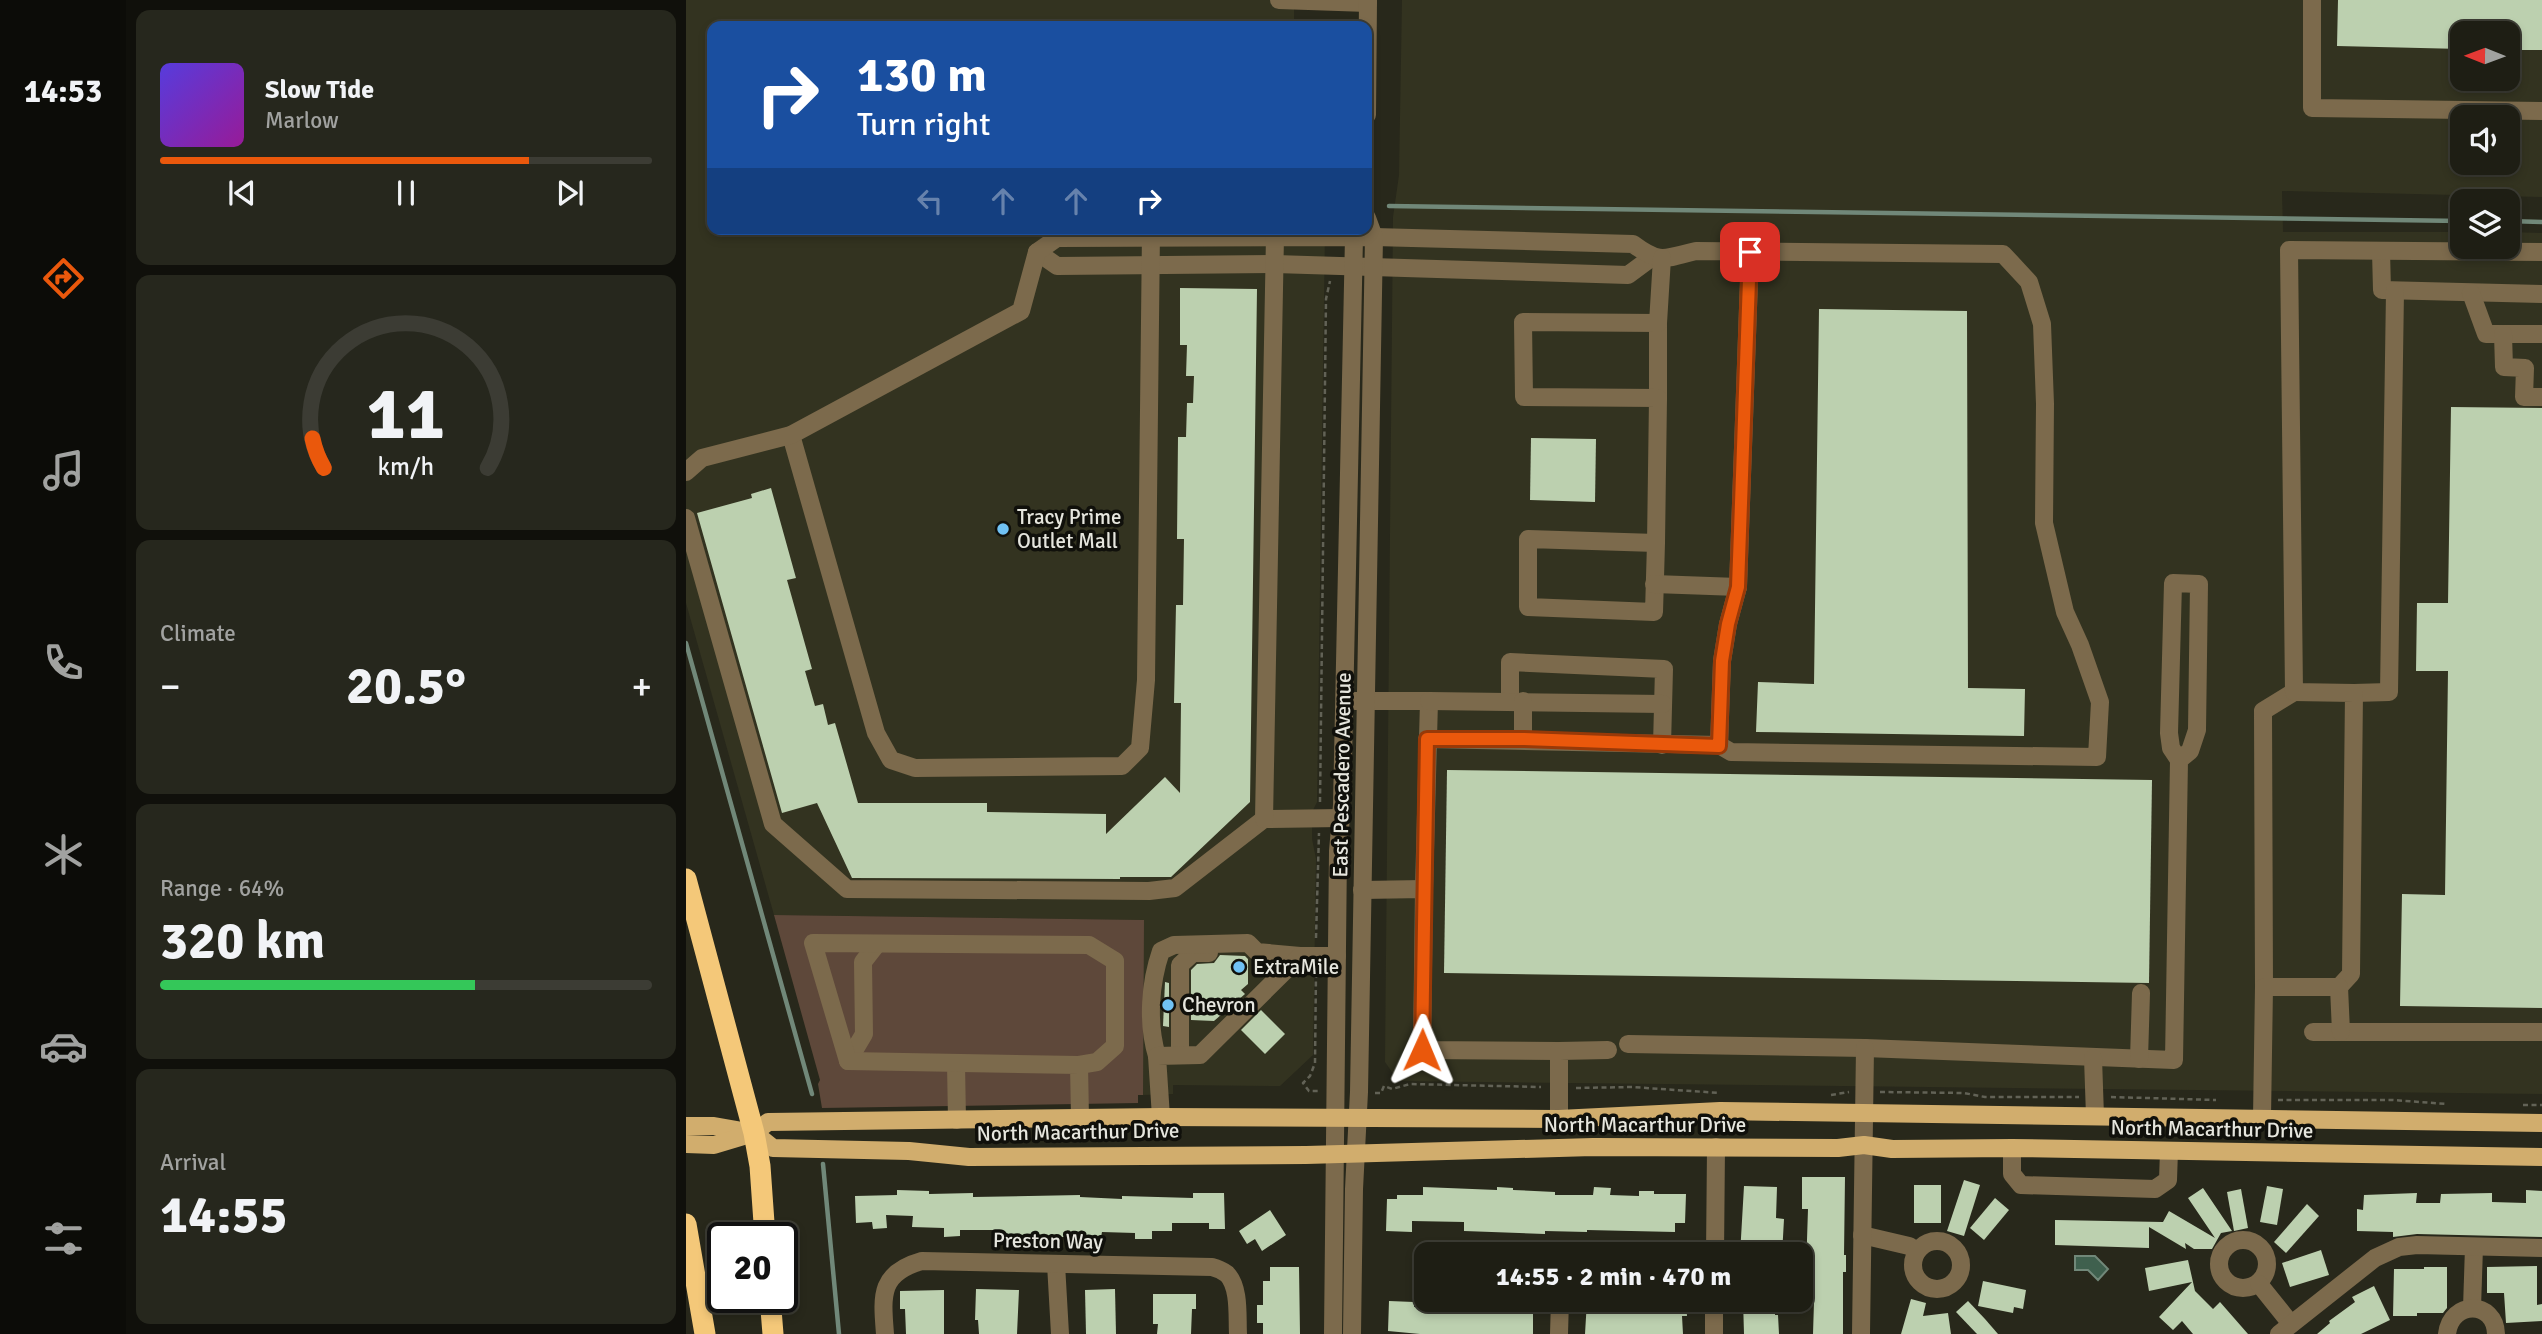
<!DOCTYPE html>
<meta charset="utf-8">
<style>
body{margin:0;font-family:Signika,sans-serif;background:#26271d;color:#f1f3f6;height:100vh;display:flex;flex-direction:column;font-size:26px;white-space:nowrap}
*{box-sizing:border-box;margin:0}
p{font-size:23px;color:#a1a2a0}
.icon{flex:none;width:38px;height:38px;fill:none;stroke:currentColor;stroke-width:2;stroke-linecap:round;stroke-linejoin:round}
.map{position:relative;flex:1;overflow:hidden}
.details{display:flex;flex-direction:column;gap:10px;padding:10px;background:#10100b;width:560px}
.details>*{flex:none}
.hud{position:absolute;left:21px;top:21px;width:665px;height:214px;border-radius:14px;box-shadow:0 4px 10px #0003,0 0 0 2px #3c3c34;background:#1a4fa0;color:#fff;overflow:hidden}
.needle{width:46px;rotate:271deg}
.controls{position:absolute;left:1764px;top:21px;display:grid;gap:14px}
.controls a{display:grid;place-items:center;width:70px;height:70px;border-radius:14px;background:#1e1e14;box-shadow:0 4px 10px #0003,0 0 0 2px #3c3c34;font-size:35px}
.speed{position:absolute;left:21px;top:1222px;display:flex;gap:14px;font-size:35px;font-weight:700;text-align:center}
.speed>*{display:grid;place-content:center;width:91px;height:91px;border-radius:50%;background:#1e1e14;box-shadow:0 4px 10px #0003,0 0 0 2px #3c3c34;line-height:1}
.speed .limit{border:4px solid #111;border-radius:10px;background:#fff;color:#111}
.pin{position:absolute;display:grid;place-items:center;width:60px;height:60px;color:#fff;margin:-30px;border-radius:14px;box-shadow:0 4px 10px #0006}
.me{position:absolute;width:77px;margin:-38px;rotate:1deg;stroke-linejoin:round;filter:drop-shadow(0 0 5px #0008)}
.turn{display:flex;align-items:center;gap:24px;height:147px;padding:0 35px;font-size:32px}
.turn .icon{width:91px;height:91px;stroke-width:2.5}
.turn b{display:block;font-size:49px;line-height:60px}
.lanes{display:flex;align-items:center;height:66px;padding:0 35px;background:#0003;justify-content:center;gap:35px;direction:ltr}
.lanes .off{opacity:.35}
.big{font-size:52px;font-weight:800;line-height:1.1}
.details .widget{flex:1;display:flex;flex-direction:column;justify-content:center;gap:10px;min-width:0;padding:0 24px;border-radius:14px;background:#26271d}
.details .dial{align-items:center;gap:0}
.dial svg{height:182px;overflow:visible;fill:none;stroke:#3c3c34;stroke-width:7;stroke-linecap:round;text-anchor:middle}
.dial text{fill:#f1f3f6;stroke:none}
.song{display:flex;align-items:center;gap:21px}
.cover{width:84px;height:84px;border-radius:10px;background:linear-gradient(135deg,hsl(250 70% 55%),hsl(300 70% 35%))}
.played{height:7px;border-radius:4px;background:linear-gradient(90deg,#ea580c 75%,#3c3c34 75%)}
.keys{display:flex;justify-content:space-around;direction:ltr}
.heat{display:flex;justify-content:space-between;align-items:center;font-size:38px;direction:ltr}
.charge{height:10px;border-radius:5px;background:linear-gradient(90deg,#34c759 64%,#3c3c34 0)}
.trip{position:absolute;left:728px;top:1242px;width:399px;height:70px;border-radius:14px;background:#1e1e14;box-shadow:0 4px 10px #0003,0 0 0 2px #3c3c34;font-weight:800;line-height:70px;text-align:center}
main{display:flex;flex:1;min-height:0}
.dock{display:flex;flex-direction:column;width:126px;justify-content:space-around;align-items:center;background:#0c0c08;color:#a1a2a0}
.dock .icon{width:49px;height:49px}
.dock .on{color:#ea580c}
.dock b{font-size:32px;color:#f1f3f6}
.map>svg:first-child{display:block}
.built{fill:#333320;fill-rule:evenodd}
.green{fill:#5e483a}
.water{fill:#3f604e;stroke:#718879;stroke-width:2}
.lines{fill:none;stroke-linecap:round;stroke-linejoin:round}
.stream{stroke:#718879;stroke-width:4.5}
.building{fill:#bcd0af}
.path{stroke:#626256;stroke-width:2.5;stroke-dasharray:5 3.5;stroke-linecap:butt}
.minor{stroke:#7c6a4c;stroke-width:18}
.major{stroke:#d1ad6d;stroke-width:18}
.highway{stroke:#f4c879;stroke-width:21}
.route-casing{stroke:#983908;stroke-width:18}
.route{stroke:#ea580c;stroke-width:12}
.poi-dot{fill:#70c2f4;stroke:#10100b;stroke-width:2.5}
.labels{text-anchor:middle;stroke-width:7;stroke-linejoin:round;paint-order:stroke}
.poi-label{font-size:21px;fill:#e6e6de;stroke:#10100b;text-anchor:start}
.street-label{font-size:21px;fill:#e6e6de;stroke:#10100b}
</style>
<main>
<nav class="dock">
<b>14:53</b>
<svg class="icon on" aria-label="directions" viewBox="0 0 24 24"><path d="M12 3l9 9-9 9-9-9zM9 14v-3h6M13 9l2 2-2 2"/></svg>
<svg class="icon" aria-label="music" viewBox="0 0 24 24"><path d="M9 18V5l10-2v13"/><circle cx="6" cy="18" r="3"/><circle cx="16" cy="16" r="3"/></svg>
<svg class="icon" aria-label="phone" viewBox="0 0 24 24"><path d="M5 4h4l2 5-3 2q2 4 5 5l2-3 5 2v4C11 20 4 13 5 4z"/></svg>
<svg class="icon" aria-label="climate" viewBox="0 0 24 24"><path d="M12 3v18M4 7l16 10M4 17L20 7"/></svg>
<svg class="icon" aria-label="car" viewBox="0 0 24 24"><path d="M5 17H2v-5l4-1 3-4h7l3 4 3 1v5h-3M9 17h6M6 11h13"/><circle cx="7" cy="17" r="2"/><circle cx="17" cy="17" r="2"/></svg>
<svg class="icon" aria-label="filters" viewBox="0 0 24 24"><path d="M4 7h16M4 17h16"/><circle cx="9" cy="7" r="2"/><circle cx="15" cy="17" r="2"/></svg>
</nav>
<section class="details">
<div class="widget">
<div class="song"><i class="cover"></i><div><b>Slow Tide</b><p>Marlow</p></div></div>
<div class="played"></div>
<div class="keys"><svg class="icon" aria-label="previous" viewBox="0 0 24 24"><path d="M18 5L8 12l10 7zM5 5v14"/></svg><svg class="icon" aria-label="pause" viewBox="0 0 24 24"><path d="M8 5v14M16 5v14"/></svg><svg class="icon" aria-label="next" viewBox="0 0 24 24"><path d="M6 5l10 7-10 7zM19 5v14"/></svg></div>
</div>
<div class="widget dial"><svg viewBox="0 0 100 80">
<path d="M14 69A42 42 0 1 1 86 69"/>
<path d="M14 69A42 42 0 0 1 9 56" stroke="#ea580c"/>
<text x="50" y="56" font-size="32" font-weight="700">11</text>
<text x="50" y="72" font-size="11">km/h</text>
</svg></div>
<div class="widget"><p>Climate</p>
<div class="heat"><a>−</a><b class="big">20.5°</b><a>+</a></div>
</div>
<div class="widget"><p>Range · 64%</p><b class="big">320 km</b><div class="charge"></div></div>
<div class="widget"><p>Arrival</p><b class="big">14:55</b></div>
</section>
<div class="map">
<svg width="1856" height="1334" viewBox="0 0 1856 1334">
<rect width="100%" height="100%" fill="#28281b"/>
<!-- built -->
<g class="built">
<polygon points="0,0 608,0 608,26 26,26 26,229 639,229 631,802 626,812 626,839 630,859 627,1055 594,1086 487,1085 487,1094 457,1095 457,920 88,915 0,603"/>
<path d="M716 0H1856V197L1596 191 1597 232H1776V247H1822V232L1856 233V1094L712 1081 699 1062 707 217 713 175ZM1776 33H1822V79H1776ZM1776 117H1822V163H1776Z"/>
</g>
<!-- green -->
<polygon class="green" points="88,915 458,920 457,1095 452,1095 452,1103 136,1108 132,1084 134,1080"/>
<!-- water -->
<polygon class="water" points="1389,1256 1409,1256 1422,1269 1412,1280 1402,1270 1389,1270"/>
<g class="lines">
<!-- stream -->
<g class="stream">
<polyline points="633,26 633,23"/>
<polyline points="703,206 1776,221"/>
<polyline points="1822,221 1856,222"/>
<polyline points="0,643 126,1094"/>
<polyline points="137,1164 153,1334"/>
</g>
</g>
<!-- building -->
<g class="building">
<polygon points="1652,0 1856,0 1856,50 1822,50 1822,33 1776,33 1776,49 1651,46"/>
<polygon points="494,288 571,289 564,802 485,877 434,877 434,879 166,878 131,803 96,813 11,513 66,498 65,494 85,488 110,578 101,580 126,669 119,671 129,706 137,704 142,725 149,723 172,803 301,803 301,812 420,814 420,834 479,777 494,793 495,703 488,703 490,605 497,605 498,539 491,539 492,437 500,437 501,403 507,403 508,376 500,376 501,345 494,345"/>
<polygon points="1133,309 1281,311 1282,688 1339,689 1338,736 1070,732 1072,682 1128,684"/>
<polygon points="1765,407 1856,408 1856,1008 1714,1006 1716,894 1759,895 1762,671 1730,671 1731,603 1762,603"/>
<polygon points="845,438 910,439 909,502 844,500"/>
<polygon points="761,770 1466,780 1463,983 758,973"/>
<polygon points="534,955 559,956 562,959 562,984 555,990 559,994 528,1021 505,1020 505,970 511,964 528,963"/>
<polygon points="479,982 483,983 483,1027 477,1026"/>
<polygon points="575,1010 599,1034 579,1054 555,1030"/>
<polygon points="1116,1177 1159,1177 1158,1255 1160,1255 1160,1272 1157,1272 1157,1334 1127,1334 1128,1302 1119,1302 1122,1209 1116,1209"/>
<polygon points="1278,1180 1294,1185 1278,1236 1261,1231"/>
<rect x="1228" y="1185" width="27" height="38"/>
<polygon points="1058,1186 1091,1187 1090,1218 1098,1219 1096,1255 1054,1255"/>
<polygon points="1581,1186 1597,1189 1591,1225 1574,1222"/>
<polygon points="737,1187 811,1190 811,1187 827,1188 827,1190 869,1192 869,1195 907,1195 908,1187 925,1188 924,1195 953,1196 953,1191 968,1191 968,1194 1000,1194 999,1223 989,1223 989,1232 901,1230 901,1232 859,1231 859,1234 778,1231 778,1222 726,1221 726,1232 700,1231 701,1199 711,1199 711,1195 737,1195"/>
<polygon points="1517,1188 1546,1231 1535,1233 1526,1249 1508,1249 1499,1243 1500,1249 1463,1227 1463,1248 1369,1245 1369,1220 1477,1222 1483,1211 1529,1238 1502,1198"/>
<polygon points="1555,1189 1562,1228 1548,1231 1541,1192"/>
<polygon points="211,1190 243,1191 243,1194 287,1193 287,1197 394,1195 394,1197 436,1199 436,1196 507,1198 507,1193 538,1193 539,1229 523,1229 523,1223 486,1223 486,1231 466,1231 466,1239 449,1239 449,1233 416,1232 415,1237 343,1237 309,1236 309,1230 274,1230 274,1236 258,1237 258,1228 226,1227 227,1216 200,1215 201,1228 187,1229 186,1222 170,1223 169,1196 211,1195"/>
<polygon points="1840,1190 1856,1191 1856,1237 1731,1234 1707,1237 1707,1232 1671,1231 1671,1209 1677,1210 1678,1195 1731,1193 1730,1203 1754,1203 1755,1194 1806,1193 1806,1202 1840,1203"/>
<polygon points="1309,1198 1323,1210 1298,1240 1284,1228"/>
<polygon points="1621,1204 1633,1216 1600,1253 1588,1242"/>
<polygon points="584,1210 600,1235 576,1251 569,1239 561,1244 553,1231"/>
<polygon points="1635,1250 1643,1275 1604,1287 1596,1263"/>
<polygon points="1502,1260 1509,1291 1527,1309 1534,1302 1562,1334 1507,1334 1496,1321 1487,1330 1473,1317 1506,1282 1463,1291 1459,1268"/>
<polygon points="1851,1266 1851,1305 1856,1304 1856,1321 1820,1323 1818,1293 1801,1293 1801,1267"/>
<polygon points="584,1267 613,1267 614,1334 577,1334 577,1323 571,1323 571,1305 577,1305 577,1281 584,1281"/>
<polygon points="1738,1267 1761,1267 1761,1308 1757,1313 1731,1313 1731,1316 1707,1316 1708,1269 1738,1269"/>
<polygon points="1297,1281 1340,1290 1337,1309 1328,1307 1327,1313 1292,1306"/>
<polygon points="1688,1286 1704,1320 1675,1334 1631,1334 1644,1323 1643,1321 1669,1302 1666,1297"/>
<polygon points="290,1289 333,1290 331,1334 293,1334 292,1320 289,1320"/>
<polygon points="429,1289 430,1334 400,1334 399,1290"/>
<polygon points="258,1290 258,1334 220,1334 219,1309 214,1309 214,1291"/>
<polygon points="467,1294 510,1294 510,1309 506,1309 505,1334 471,1334 472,1324 467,1324"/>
<polygon points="1225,1299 1240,1303 1237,1316 1262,1313 1265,1334 1215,1334"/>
<polygon points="805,1300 847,1300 847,1334 734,1334 702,1331 703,1301 728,1302 728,1307 766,1307 766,1304 805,1305"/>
<polygon points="901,1300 1000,1300 1001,1316 996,1316 997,1334 899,1334"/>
<polygon points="1057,1300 1089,1300 1089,1315 1092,1315 1093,1334 1058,1334"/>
<polygon points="1282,1301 1299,1319 1312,1334 1291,1334 1270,1312"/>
</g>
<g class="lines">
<!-- path -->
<g class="path">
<polyline points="634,802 640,299 644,281"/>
<polyline points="630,938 633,833"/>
<polyline points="630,973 629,1063 624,1076 617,1083 623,1091 633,1091"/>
<polyline points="890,1088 946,1087 1034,1093"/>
<polyline points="1194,1092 1278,1093 1299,1097 1393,1097"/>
<polyline points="689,1093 695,1093 698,1086 706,1089 724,1084 855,1087"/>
<polyline points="1145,1095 1163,1092"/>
<polyline points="1425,1097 1530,1100"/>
<polyline points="1592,1100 1707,1100 1761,1104"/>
<polyline points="1837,1105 1856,1105"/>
</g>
<!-- minor -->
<g class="minor">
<polyline points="593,0 682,3"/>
<polyline points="1626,0 1626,108 1856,111"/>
<polyline points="681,115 682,0"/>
<polyline points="1695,251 1696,290 1856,294"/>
<polyline points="351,252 371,266 589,264 942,275 965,258"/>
<polyline points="1785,293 1800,334 1856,334"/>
<polyline points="972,323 972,398"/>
<polyline points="1817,334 1818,367 1839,368 1838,397 1856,397"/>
<polyline points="105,435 190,733 205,760 229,768 436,766 454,748 460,680 465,231"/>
<path d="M0 472 16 458 105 435 335 311 351 252 371 238 688 237 947 244C975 265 979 258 1010 251L1317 254 1343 282 1356 324 1359 404 1358 523 1379 612 1394 645 1414 702 1411 757 1045 752 1033 745 741 739"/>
<polyline points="0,518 87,824 161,889 463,891 489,888 578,819 655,818"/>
<polyline points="970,543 968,612 842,607 842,539 970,543 972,398 838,397 837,322 972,323 976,258"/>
<polyline points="968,584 1052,587"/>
<polyline points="1668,693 1703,692 1709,291"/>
<polyline points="824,700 824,662 978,669 976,745"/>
<polyline points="669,701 743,701 738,889"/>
<polyline points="743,701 977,704"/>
<polyline points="837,701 837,739"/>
<polyline points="1033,745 1036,661 1042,624 1052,587 1064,252"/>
<polyline points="578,819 589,236"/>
<polyline points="676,890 738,889 736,1050 873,1051"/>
<polyline points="1578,987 1577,711 1608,692"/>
<polyline points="1653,987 1665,974 1668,693 1608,692 1603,250 1856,252"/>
<polyline points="1627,1032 1856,1032"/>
<polyline points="942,1044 1179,1048 1488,1060 1493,760 1504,751 1511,730 1513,584 1487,583 1483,733 1485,748 1493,760"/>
<polyline points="494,1055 494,965 507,953 523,953"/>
<path d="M471 1056C461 1023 464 983 475 951L488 945 562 943 571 952 614 956"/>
<polyline points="1407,1058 1409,1116"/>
<polyline points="1453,1059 1455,993"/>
<polyline points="162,1061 178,1034 177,962 191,944"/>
<polyline points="270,1064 271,1120"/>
<polyline points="393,1065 162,1061 127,943 403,945 429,961 429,1046 411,1062 393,1065 394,1118"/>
<polyline points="475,1117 471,1056 514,1055 614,956 651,956"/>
<polyline points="1576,1118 1578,987 1653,987 1655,1032"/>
<polyline points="873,1119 873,1051 922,1050"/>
<polyline points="1326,1148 1326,1174 1335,1185 1469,1189 1482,1180 1483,1151"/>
<polyline points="1176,1235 1223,1246 1231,1251"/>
<circle cx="1557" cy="1264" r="24"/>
<circle cx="1251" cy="1265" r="24"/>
<polyline points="1029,1255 1030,1147"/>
<polyline points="370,1264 374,1334"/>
<polyline points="1573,1284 1605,1324"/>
<polyline points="1786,1308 1788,1247"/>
<path d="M199 1334C196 1296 193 1273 236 1261L526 1267C530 1268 537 1271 541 1274 554 1288 551 1316 552 1334"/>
<polyline points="647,1334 652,851 656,805 668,237 672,229"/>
<polyline points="666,1334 668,1189 673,1092 688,237 681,218"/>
<polyline points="873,1334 874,1300"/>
<polyline points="1028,1334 1028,1300"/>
<polyline points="1175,1334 1179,1048"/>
<polyline points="1593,1334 1689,1258 1713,1247 1731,1245 1856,1248"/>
<path d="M1761 1334C1765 1300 1809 1300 1810 1334"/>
</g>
<!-- major -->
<g class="major">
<polyline points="0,1126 28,1126 68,1133 82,1122 475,1117 873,1119 1034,1111 1856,1123"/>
<polyline points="0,1144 28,1145 68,1133 87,1148 223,1151 283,1157 620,1155 907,1147 1152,1148 1178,1145 1206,1149 1326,1148 1856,1157"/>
</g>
<!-- highway -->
<g class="highway">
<polyline points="0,879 68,1133 74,1166 79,1237"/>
<polyline points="0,1224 19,1334"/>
<polyline points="84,1297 87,1334"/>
</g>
</g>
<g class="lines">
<defs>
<polyline id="route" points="736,1050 741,739 838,739 1033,746 1036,661 1042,624 1052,587 1064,252"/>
</defs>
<!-- route casing -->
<use href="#route" class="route-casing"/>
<!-- route -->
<use href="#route" class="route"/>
</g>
<!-- markers -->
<g class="poi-dot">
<circle cx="317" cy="529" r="7"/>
<circle cx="553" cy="967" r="7"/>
<circle cx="482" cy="1005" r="7"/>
</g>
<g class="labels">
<!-- poi labels -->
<g class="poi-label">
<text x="331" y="524">Tracy Prime<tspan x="331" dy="24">Outlet Mall</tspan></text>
<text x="567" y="974">ExtraMile</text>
<text x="496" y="1012">Chevron</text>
</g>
<!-- street labels -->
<g class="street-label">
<text transform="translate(656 775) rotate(-89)" y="7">East Pescadero Avenue</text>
<text x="959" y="1132">North Macarthur Drive</text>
<text transform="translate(1526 1129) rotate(1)" y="7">North Macarthur Drive</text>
<text transform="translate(392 1132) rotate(-1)" y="7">North Macarthur Drive</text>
<text transform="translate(362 1241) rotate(1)" y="7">Preston Way</text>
</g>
</g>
</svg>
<div class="controls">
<a><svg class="needle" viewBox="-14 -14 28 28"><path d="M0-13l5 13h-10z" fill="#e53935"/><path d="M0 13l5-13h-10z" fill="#a1a2a0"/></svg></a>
<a><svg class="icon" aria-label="sound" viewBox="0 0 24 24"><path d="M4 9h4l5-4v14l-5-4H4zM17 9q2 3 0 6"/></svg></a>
<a><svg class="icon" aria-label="layers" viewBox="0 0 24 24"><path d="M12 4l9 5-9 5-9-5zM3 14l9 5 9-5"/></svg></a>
</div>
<div class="speed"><div class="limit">20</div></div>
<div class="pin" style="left:1064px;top:252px;background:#d93025"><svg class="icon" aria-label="arrive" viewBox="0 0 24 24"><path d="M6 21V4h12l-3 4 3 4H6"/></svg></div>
<svg class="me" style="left:736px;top:1050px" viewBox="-20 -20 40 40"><path d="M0-17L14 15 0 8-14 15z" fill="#ea580c" stroke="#fff" stroke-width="4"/></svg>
<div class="trip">14:55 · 2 min · 470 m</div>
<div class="hud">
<div class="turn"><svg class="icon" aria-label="right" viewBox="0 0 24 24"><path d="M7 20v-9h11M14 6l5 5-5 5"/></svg><div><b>130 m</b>Turn right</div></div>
<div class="lanes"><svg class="icon off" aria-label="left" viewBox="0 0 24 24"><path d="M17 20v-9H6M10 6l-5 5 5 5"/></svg><svg class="icon off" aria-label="ahead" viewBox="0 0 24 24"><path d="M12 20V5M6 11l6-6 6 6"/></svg><svg class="icon off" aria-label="ahead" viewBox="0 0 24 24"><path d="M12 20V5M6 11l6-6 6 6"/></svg><svg class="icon" aria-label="right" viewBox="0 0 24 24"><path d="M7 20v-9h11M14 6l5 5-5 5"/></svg></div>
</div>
</div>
</main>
